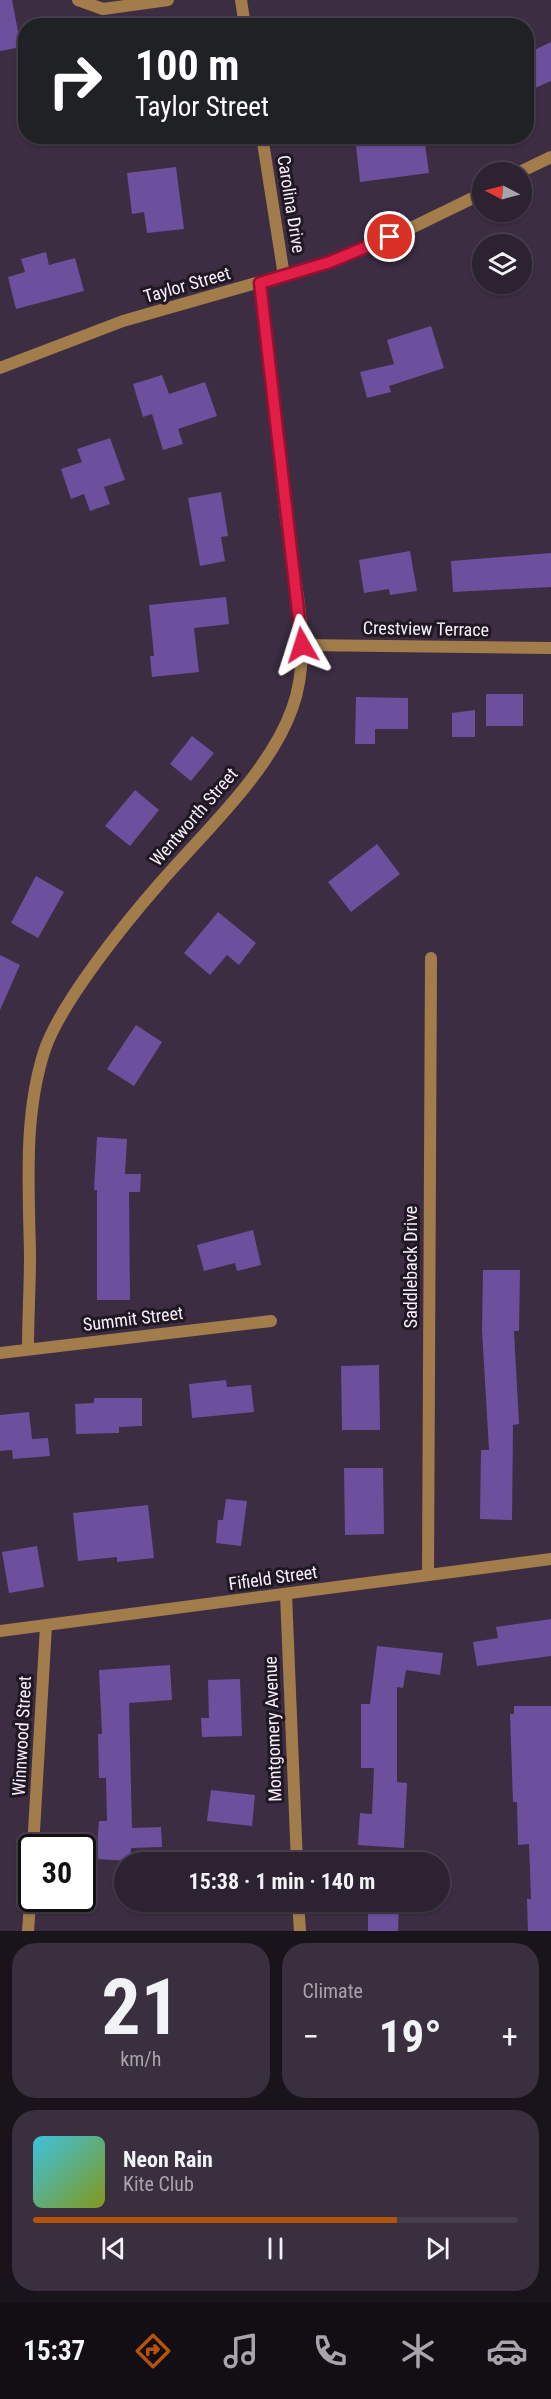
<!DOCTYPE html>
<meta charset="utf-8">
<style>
body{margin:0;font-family:"Roboto Condensed",sans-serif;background:#392f3e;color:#f1f3f6;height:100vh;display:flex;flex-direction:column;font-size:22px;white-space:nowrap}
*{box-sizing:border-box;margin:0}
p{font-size:20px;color:#a7a4ac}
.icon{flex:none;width:33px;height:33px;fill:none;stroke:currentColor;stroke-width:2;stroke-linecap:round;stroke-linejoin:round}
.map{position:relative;height:1931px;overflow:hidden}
.sheet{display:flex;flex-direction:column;gap:12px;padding:12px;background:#19131c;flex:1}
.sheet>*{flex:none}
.banner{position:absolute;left:18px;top:18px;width:516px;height:126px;border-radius:24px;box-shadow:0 2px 4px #0004,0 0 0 2px #483f4d;background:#202124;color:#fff;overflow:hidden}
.needle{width:39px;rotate:276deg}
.tools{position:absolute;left:472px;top:162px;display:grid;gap:12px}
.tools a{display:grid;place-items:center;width:60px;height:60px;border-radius:50%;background:#2d2232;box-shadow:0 2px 4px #0004,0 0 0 2px #483f4d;font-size:30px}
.speed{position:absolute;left:18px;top:1834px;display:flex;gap:12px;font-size:30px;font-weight:700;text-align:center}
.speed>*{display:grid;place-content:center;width:78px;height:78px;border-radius:50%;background:#2d2232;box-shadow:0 2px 4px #0004,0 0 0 2px #483f4d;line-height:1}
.speed .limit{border:3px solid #111;border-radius:9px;background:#fff;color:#111}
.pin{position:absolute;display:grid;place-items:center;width:51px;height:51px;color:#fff;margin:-26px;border:3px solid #fff;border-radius:50%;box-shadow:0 2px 6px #0007}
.me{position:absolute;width:66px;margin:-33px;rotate:354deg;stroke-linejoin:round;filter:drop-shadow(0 0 4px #0008)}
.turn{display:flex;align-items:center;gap:21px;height:126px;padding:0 18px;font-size:27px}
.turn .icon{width:78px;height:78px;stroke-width:2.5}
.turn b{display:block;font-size:42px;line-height:51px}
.big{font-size:45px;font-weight:700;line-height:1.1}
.sheet .tile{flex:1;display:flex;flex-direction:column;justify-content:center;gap:9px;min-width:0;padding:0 21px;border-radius:24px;background:#392f3e}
.sheet .dial{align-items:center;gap:0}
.dial b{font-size:78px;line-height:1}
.song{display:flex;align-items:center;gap:18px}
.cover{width:72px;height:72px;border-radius:9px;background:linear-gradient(135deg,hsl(190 70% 55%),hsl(70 70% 35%))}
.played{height:6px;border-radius:3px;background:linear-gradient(90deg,#b45309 75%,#483f4d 75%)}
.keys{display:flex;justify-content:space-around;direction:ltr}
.heat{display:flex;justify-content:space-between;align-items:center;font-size:33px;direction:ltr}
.sheet .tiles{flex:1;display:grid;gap:12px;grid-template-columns:1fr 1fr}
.tile:last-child{grid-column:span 2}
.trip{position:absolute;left:114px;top:1852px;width:336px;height:60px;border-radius:30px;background:#2d2232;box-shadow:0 2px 4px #0004,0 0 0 2px #483f4d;font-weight:700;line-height:60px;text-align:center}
.tab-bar{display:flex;height:96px;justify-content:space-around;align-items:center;background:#120e14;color:#a7a4ac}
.tab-bar .icon{width:42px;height:42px}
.tab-bar .current{color:#b45309}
.tab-bar b{font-size:27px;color:#f1f3f6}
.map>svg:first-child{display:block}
.building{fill:#6c509d}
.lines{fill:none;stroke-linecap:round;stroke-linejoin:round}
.street{stroke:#a27d4b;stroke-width:12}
.route-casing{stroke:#92132f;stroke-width:15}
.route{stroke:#e11d48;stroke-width:10}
.labels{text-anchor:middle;stroke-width:6;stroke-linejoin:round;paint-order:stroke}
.street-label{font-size:18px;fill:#f9effd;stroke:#1f1822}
</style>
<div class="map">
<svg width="551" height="1931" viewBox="0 0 551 1931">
<rect width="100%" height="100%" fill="#3c2d42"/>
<!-- building -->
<g class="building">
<polygon points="0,0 12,0 21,47 0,51"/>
<polygon points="551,42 551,81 526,92 526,54"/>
<polygon points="424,136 429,173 360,182 356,146"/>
<polygon points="176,167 184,229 147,233 144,212 132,214 127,173"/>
<polygon points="46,252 49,265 75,258 84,291 16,309 8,277 25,272 21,259"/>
<polygon points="431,326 444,368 389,386 391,392 367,398 360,372 394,364 387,340"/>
<polygon points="162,375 169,394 205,382 217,416 178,429 183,444 163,450 152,414 143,417 133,384"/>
<polygon points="110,438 125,480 104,487 110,504 90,511 84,494 71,499 61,469 82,462 77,449"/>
<polygon points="221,492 228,536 221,537 225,561 200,566 188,498"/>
<polygon points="410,551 417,591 390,595 389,589 364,593 359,560"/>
<polygon points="551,553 551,587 453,592 451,561"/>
<polygon points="226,597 229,624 194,628 199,672 152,677 150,656 154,656 149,605"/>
<rect x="486" y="694" width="37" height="32"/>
<polygon points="356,697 408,698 408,729 375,729 375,744 355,744"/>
<polygon points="475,710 475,737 452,737 452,713"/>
<polygon points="192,736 214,753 191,781 170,764"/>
<polygon points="135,790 159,810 130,846 105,826"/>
<polygon points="377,844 400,874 351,912 328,882"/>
<polygon points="36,876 64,892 38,938 11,923"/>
<polygon points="218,912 256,943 239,965 227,955 210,975 184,953"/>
<polygon points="0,955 20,965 0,1010"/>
<polygon points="136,1025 162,1042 134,1086 107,1069"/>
<polygon points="97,1137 127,1139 125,1174 141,1174 140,1192 129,1192 130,1300 97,1300 97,1190 94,1190"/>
<polygon points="253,1230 261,1265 237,1271 235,1263 204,1271 197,1245"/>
<polygon points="483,1270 520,1270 519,1331 514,1331 519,1424 513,1425 512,1520 480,1519 481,1450 489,1450 482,1330"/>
<polygon points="379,1365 380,1430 342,1430 341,1366"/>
<polygon points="226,1380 227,1387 251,1385 254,1412 192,1418 189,1384"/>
<polygon points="94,1398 142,1398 142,1426 119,1427 119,1433 76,1434 75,1404 94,1403"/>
<polygon points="29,1412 32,1439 48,1438 50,1456 13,1459 12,1450 0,1451 0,1415"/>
<polygon points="344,1468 383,1468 384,1534 345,1535"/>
<polygon points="226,1499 247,1501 241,1546 216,1543 218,1520 223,1520"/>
<polygon points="148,1505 154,1558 117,1562 117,1557 78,1561 73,1513"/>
<polygon points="37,1546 44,1587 9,1593 2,1552"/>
<polygon points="551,1619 551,1656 477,1666 473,1642 498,1638 496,1627"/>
<polygon points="377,1646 443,1653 440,1675 406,1670 403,1688 397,1687 397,1782 407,1783 404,1848 358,1845 360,1813 372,1814 374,1768 361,1768 361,1704 370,1704"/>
<polygon points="170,1665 172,1700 129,1703 132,1828 161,1827 162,1847 131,1848 130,1861 96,1859 99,1821 107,1821 106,1778 99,1778 98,1734 102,1734 99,1670"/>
<polygon points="240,1679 242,1736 202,1737 201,1718 209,1718 208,1680"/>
<polygon points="514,1706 551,1706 551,1931 528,1931 527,1899 531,1899 529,1844 518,1845 517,1802 513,1802 510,1714 514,1714"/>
<polygon points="211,1790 255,1795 252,1826 207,1821"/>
<polygon points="368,1902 399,1902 398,1931 368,1931"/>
</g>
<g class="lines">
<!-- street -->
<g class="street">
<polyline points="78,0 103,9 168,0"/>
<polyline points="241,0 245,26"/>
<polyline points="262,136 284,276"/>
<polyline points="520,172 551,157"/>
<polyline points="0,368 123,321 330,262 409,229 483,193"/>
<polyline points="301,645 551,648"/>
<path d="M28 1349C28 1318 30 1287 30 1256 29 1188 23 1115 45 1049 62 1001 125 923 160 883 204 832 269 773 292 709 314 650 294 579 286 519 277 441 269 362 260 283"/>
<polyline points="0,1353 271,1321"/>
<polyline points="428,1575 431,958"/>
<polyline points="286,1594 297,1863"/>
<polyline points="0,1631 551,1559"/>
<polyline points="33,1848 46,1626"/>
<polyline points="298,1902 300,1931"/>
<polyline points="28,1931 32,1878"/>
</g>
</g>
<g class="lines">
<defs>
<polyline id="route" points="302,645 260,283 330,262 390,237"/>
</defs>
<!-- route casing -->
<use href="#route" class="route-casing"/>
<!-- route -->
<use href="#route" class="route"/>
</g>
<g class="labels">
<!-- street labels -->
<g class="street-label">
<text transform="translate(291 204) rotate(81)" y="6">Carolina Drive</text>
<text transform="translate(187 285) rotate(-16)" y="6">Taylor Street</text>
<text transform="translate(426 629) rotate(1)" y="6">Crestview Terrace</text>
<text transform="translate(194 817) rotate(-49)" y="6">Wentworth Street</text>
<text transform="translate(411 1267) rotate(-90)" y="6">Saddleback Drive</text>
<text transform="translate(133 1319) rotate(-7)" y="6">Summit Street</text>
<text transform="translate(273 1578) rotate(-8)" y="6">Fifield Street</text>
<text transform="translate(273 1729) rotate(-92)" y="6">Montgomery Avenue</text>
<text transform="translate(22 1736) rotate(-87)" y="6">Winnwood Street</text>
</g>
</g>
</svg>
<div class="tools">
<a><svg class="needle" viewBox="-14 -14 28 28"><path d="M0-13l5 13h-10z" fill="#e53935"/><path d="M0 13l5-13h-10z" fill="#a7a4ac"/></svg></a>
<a><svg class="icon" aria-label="layers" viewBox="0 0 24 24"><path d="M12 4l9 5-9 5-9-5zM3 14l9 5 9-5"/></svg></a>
</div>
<div class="speed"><div class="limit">30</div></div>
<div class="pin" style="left:390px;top:237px;background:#d93025"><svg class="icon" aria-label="arrive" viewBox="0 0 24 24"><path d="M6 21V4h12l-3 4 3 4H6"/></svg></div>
<svg class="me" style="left:302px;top:645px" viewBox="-20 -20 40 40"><path d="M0-17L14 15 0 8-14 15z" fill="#e11d48" stroke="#fff" stroke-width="4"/></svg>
<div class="trip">15:38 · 1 min · 140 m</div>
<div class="banner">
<div class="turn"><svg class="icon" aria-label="right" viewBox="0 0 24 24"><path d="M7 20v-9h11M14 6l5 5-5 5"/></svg><div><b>100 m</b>Taylor Street</div></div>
</div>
</div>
<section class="sheet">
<div class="tiles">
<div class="tile dial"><b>21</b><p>km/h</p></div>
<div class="tile"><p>Climate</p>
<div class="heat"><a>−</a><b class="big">19°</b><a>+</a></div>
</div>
<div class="tile">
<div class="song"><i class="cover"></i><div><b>Neon Rain</b><p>Kite Club</p></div></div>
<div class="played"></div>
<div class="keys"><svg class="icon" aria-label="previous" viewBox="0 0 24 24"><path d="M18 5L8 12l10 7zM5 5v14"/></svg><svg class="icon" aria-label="pause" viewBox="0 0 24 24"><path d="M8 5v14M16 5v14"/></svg><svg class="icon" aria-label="next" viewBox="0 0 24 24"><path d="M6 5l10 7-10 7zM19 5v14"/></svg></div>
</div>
</div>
</section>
<nav class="tab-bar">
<b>15:37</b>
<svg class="icon current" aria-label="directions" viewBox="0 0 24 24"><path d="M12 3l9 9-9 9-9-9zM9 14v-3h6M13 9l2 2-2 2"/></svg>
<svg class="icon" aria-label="music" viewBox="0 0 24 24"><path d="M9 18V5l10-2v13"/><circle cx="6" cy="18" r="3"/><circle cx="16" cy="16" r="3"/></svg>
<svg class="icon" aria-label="phone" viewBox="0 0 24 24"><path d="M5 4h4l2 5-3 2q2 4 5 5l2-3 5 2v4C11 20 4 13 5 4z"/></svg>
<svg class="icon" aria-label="climate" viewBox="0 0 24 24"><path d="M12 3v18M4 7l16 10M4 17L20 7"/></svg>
<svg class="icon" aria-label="car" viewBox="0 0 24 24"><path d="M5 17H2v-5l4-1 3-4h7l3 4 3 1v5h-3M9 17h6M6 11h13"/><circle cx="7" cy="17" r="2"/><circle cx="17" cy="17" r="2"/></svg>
</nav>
